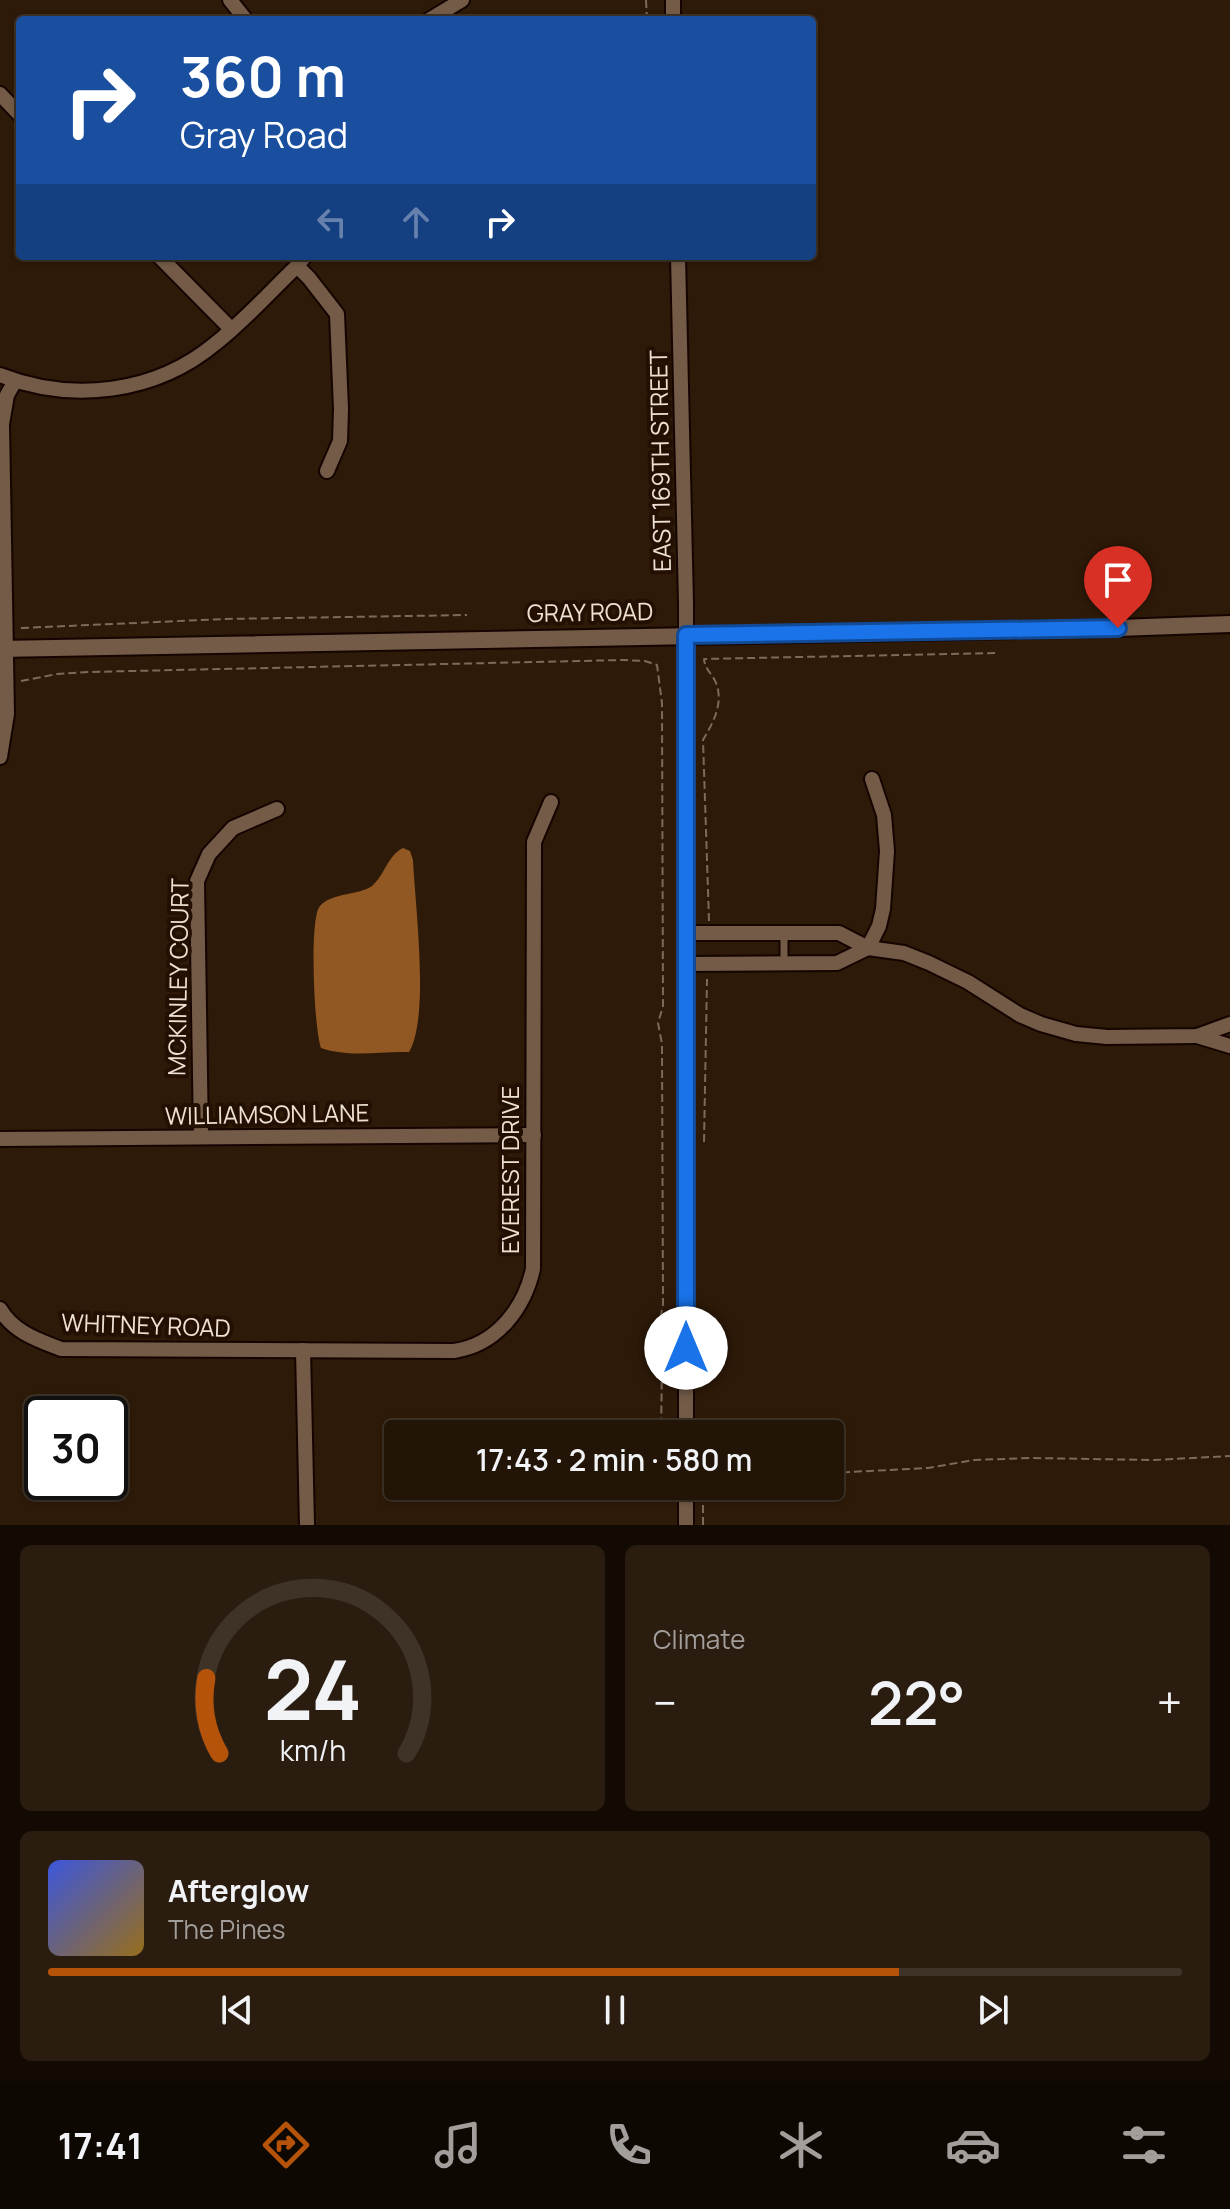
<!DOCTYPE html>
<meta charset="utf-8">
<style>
body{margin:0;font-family:Manrope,sans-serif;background:#2a1d10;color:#f1f3f6;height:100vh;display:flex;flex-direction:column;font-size:30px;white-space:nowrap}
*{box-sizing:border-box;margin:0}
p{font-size:26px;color:#a29e9b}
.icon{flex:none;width:44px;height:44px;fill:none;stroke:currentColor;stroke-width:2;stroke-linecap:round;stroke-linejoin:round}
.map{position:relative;height:1525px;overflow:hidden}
.details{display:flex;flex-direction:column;gap:20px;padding:20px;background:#130b03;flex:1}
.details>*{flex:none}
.banner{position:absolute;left:16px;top:16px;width:800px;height:244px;border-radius:8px;box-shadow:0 2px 6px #0004,0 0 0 2px #3f3328;background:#1a4fa0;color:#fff;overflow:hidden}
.speed{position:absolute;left:24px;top:1396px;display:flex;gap:16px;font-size:40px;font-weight:700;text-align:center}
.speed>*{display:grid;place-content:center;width:104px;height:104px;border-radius:50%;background:#221406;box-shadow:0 2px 6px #0004,0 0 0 2px #3f3328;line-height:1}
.speed .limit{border:4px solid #111;border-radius:12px;background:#fff;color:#111}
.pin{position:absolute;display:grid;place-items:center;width:68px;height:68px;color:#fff;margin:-82px -34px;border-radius:50% 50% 50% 0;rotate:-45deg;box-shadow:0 0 8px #0007}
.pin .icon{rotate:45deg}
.me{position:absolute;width:88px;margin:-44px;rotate:0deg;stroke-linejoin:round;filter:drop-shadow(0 0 6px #0008)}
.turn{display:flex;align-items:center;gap:28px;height:168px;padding:0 32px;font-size:36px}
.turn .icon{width:104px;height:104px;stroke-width:2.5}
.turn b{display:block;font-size:56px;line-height:68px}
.lanes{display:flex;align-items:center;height:76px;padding:0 32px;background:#0003;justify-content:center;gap:40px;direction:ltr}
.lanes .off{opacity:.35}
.big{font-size:60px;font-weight:600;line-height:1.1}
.details .widget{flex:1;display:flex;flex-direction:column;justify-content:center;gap:12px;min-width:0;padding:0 28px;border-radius:12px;background:#2a1d10}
.details .dial{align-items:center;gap:0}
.dial svg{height:208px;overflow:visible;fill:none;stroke:#3f3328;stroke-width:7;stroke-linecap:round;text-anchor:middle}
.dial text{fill:#f1f3f6;stroke:none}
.song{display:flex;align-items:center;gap:24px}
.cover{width:96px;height:96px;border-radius:12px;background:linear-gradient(135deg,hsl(230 70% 55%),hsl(40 70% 35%))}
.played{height:8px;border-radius:4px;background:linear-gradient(90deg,#b45309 75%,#3f3328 75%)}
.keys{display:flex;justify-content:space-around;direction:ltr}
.heat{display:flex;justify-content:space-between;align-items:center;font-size:44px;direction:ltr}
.details .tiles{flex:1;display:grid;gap:20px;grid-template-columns:1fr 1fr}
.widget:last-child{grid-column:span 2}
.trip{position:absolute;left:384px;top:1420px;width:460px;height:80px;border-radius:8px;background:#221406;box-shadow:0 2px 6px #0004,0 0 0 2px #3f3328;font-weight:600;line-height:80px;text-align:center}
.tabs{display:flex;height:128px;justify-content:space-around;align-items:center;background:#0e0802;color:#a29e9b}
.tabs .icon{width:56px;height:56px}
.tabs .selected{color:#b45309}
.tabs b{font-size:36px;color:#f1f3f6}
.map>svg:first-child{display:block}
.water{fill:#915823}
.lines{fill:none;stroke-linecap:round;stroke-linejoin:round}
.service-casing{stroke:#150400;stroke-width:11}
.minor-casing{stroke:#150400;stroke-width:18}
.tertiary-casing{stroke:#150400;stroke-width:20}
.path{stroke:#7c6b5b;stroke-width:2;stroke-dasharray:8 4;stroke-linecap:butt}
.service{stroke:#735b48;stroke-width:7}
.minor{stroke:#735b48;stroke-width:14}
.tertiary{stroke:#735b48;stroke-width:16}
.route-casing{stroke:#114b97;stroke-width:20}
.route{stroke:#1a73e8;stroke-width:14}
.labels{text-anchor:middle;stroke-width:8;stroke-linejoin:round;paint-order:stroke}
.street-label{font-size:24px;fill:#eee0d5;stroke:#241002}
</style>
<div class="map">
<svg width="1230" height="1525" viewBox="0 0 1230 1525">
<rect width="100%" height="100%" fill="#2e1a08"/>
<!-- water -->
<path class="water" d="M403 848 410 851 413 860C415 904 430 1017 409 1052 379 1051 350 1058 321 1048 314 1029 309 918 320 906 333 892 357 896 372 886 385 875 387 856 403 848Z"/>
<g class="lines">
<defs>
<polyline id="service" points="784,934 784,963"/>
<g id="minor">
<polyline points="230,0 246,20"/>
<polyline points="673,0 673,20"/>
<polyline points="429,20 462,0"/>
<polyline points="0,94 20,115"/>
<polyline points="159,256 231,329"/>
<polyline points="678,256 686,604 686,1434"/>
<polyline points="297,266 309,278 337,314 341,409 340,441 327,471"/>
<path d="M0 375C72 403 155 394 216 343 245 320 270 292 297 266L305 256"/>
<polyline points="0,757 7,714 2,424 7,395 15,381"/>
<polyline points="686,933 839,933 868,948 904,953 929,963 968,982 1020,1015 1041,1024 1076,1034 1107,1037 1197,1036 1230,1024"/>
<polyline points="686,964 837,963 868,948 879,926 883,909 887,851 884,815 872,779"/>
<polyline points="1197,1036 1230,1046"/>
<polyline points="201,1137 197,881 209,854 233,828 277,809"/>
<polyline points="0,1139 534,1135"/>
<path d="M0 1309C13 1332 38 1340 61 1349L454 1351C496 1345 524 1309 533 1269L534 842 551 802"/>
<polyline points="303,1350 307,1525"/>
<polyline points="686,1525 686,1486"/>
</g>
<polyline id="tertiary" points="0,649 1118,628 1230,624"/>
</defs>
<!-- service casing -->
<use href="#service" class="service-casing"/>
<!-- minor casing -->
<use href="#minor" class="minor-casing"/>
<!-- tertiary casing -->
<use href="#tertiary" class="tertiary-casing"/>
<!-- path -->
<g class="path">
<polyline points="646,0 647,20"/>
<polyline points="21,628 225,619 467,615"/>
<polyline points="21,681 57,674 88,672 624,660 645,661 657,665 662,703 663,1006 658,1023 662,1044 663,1304 659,1326 662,1363 661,1434"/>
<path d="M709 921 703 740C713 723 724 703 716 683 712 673 705 670 704 659L995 653"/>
<polyline points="704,1142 707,979"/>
<polyline points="830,1473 928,1468 974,1460 1031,1458 1154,1460 1230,1456"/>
<polyline points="703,1525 703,1486"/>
</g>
<!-- service -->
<use href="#service" class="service"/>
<!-- minor -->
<use href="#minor" class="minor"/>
<!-- tertiary -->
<use href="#tertiary" class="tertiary"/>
</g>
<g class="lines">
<defs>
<polyline id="route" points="686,1348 686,635 1118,628"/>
</defs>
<!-- route casing -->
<use href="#route" class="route-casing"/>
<!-- route -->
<use href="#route" class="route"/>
</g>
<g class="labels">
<!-- street labels -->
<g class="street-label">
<text transform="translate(661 461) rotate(-91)" y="8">EAST 169TH STREET</text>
<text transform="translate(590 613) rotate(-1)" y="8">GRAY ROAD</text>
<text transform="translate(179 977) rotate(-89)" y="8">MCKINLEY COURT</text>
<text transform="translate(267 1115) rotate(-1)" y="8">WILLIAMSON LANE</text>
<text transform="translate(511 1170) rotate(-90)" y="8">EVEREST DRIVE</text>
<text transform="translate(146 1326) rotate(2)" y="8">WHITNEY ROAD</text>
</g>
</g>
</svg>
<div class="speed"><div class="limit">30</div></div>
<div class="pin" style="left:1118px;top:628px;background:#d93025"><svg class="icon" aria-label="arrive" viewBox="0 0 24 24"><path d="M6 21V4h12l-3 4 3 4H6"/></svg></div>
<svg class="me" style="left:686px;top:1348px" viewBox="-20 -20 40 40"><circle r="19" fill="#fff"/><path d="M0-13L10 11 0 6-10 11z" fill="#1a73e8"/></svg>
<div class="trip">17:43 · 2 min · 580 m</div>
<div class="banner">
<div class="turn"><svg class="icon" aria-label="right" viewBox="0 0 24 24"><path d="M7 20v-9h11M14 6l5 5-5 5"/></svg><div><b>360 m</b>Gray Road</div></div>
<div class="lanes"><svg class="icon off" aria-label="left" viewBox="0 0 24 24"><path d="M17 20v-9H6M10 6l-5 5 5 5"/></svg><svg class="icon off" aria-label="ahead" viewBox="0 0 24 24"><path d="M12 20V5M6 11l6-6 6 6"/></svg><svg class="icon" aria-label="right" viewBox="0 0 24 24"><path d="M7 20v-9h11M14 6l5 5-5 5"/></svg></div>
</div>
</div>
<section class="details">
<div class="tiles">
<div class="widget dial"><svg viewBox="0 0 100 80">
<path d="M14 69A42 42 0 1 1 86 69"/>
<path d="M14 69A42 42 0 0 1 9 40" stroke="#b45309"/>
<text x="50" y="56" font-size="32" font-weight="700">24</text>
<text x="50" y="72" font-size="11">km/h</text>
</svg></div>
<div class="widget"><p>Climate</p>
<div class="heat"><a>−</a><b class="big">22°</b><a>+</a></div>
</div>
<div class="widget">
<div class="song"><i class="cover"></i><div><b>Afterglow</b><p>The Pines</p></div></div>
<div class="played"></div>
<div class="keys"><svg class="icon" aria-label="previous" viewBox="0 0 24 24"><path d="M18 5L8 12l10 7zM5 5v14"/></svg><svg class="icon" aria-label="pause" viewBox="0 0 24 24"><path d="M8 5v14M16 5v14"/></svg><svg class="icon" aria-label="next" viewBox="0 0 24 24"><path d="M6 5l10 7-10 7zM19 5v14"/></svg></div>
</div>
</div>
</section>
<nav class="tabs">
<b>17:41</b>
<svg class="icon selected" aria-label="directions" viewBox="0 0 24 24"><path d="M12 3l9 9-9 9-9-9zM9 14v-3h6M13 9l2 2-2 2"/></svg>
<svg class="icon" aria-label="music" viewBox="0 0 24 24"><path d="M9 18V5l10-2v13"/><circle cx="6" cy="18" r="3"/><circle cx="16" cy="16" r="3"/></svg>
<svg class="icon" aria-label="phone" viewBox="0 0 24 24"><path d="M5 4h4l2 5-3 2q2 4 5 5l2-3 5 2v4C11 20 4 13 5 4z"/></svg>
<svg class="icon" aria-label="climate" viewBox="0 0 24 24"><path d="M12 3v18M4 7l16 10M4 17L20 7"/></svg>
<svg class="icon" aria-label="car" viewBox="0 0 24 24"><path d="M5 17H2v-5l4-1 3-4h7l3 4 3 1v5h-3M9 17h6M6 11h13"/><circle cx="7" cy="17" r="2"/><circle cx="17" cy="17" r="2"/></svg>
<svg class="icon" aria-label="filters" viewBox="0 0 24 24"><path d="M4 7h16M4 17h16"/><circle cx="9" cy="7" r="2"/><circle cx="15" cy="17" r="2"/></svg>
</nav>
